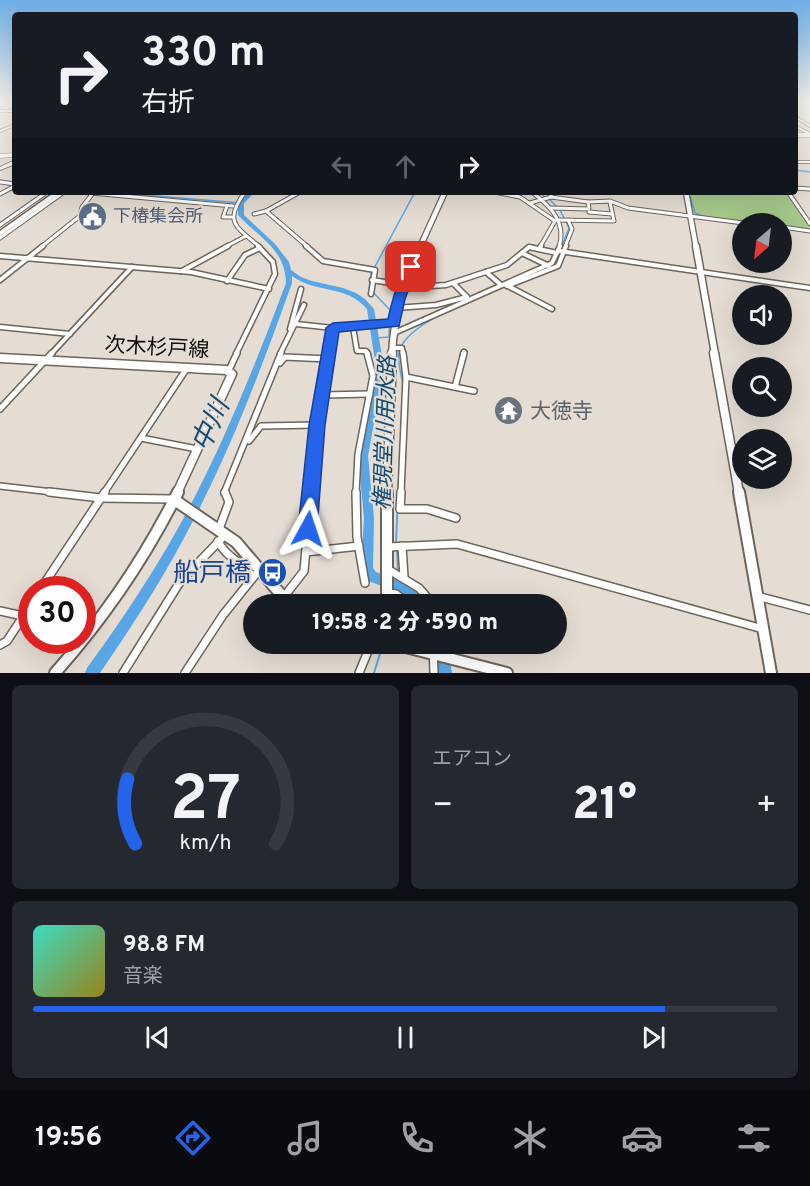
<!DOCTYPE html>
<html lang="ja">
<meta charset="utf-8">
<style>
body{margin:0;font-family:Overpass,"Noto Sans JP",sans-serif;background:#242831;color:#f1f3f6;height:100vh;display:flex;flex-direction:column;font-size:22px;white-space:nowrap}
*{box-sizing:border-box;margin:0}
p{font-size:20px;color:#9ea1a6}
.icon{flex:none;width:33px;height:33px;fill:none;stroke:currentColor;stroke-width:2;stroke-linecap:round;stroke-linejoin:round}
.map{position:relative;height:673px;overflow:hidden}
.details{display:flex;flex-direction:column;gap:12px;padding:12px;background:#0d0f14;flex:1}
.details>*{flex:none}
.banner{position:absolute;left:12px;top:12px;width:786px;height:183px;border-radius:6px;box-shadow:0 6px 24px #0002;background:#171b24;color:#f1f3f6;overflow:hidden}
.needle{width:39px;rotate:208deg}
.buttons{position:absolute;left:732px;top:213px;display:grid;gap:12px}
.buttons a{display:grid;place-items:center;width:60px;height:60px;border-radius:50%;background:#171b24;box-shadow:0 6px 24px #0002;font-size:30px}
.speed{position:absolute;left:18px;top:576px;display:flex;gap:12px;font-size:30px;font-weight:700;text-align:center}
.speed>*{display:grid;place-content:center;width:78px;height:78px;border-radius:50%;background:#171b24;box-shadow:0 6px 24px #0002;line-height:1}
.speed .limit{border:9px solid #d22;background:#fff;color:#111}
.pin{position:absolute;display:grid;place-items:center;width:51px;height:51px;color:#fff;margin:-26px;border-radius:12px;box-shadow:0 3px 9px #0006}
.me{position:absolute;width:66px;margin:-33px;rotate:5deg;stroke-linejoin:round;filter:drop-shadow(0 0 4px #0008)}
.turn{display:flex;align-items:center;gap:21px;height:126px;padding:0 30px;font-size:27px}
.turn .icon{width:78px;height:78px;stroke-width:2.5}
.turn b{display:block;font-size:42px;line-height:51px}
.lanes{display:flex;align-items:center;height:57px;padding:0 30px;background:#0003;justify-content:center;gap:30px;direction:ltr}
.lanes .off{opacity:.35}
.big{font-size:45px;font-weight:800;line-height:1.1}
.details .tile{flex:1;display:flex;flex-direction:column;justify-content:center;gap:9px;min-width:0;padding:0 21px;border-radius:9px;background:#242831}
.details .dial{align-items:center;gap:0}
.dial svg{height:156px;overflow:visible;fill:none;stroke:#363941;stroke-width:7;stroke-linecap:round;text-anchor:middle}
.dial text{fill:#f1f3f6;stroke:none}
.song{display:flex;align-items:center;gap:18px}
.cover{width:72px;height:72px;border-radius:9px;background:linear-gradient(135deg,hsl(170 70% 55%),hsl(50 70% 35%))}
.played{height:6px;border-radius:3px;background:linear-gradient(90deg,#2563eb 85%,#363941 85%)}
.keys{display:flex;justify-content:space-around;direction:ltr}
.heat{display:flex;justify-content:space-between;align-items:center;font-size:33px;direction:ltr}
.details .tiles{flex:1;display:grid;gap:12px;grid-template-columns:1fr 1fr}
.tile:last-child{grid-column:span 2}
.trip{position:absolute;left:243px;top:594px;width:324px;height:60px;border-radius:30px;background:#171b24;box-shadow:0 6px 24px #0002;font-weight:800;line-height:60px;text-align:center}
.dock{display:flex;height:96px;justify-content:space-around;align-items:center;background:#090b0e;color:#9ea1a6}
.dock .icon{width:42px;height:42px}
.dock .current{color:#2563eb}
.dock b{font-size:27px;color:#f1f3f6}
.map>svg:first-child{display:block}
.green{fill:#a6c98b}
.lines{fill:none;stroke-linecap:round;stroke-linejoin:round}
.stream-far1{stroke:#58a6e5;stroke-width:1.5}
.stream{stroke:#58a6e5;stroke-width:2}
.river{fill:#58a6e5;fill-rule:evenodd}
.street-far4-casing{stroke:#6c655c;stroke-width:4}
.street-far3-casing{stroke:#6c655c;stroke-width:5}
.street-far2-casing{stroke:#6c655c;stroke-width:7}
.street-far1-casing{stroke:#6c655c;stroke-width:8}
.street-casing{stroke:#6c655c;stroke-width:10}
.secondary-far4-casing{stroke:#6c655c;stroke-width:5}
.secondary-far3-casing{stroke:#6c655c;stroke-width:7}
.secondary-far2-casing{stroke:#6c655c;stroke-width:9}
.secondary-far1-casing{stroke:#6c655c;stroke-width:11}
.secondary-casing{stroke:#6c655c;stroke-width:14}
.primary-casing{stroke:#6c655c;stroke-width:2}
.highway-casing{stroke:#6c655c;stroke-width:3}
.street-far4{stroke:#fff;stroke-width:2}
.street-far3{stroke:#fff;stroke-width:3}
.street-far2{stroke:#fff;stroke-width:4}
.street-far1{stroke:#fff;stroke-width:5}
.street{stroke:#fff;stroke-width:7}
.secondary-far4{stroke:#fff;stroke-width:4}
.secondary-far3{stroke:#fff;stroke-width:4.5}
.secondary-far2{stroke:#fff;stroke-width:6}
.secondary-far1{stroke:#fff;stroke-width:8}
.secondary{stroke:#fff;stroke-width:10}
.primary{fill:#fff;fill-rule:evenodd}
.highway{fill:#fff;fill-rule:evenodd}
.route{fill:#2563eb;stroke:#184099;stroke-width:1.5}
.labels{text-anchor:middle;stroke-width:4.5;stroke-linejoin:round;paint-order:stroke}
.far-service-label{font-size:18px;fill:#4e5e75;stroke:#e5ddd3;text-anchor:start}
.street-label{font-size:21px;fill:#100e0a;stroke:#e5ddd3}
.worship-label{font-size:21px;fill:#5b616d;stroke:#e5ddd3;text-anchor:start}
.water-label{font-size:22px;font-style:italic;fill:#114b75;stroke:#e5ddd3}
.near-transit-label{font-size:26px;fill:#164399;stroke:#e5ddd3;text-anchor:end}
.near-water-label{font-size:27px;font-style:italic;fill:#114b75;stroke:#e5ddd3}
</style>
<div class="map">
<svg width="810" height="673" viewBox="0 0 810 673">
<rect width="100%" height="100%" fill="#e5ddd3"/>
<!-- green -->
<polygon class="green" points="692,192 785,192 810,229 697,215 694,213 689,196 693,195"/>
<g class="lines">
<!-- stream-far1 -->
<g class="stream-far1">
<polyline points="0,108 14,101"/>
<polyline points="795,170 810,172"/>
<polyline points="0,180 15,182"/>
<polyline points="107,192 241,203"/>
<polyline points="538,192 545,197"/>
<polyline points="690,196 695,213 700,215"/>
<polyline points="549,199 557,207"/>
<polyline points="733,220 751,222"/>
<polyline points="755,222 764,224"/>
<polyline points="0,223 34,199"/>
<polyline points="797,228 808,229"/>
<polyline points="554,266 569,228 560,210"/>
<polyline points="375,338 389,337 390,310 369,288 371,274 415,192"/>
<path d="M403 386C402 375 397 364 399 353 404 323 475 300 500 288"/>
<polyline points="398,493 401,436"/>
</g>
<!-- stream -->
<g class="stream">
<polyline points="396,545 398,492"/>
<polyline points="397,550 398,572"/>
<polyline points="399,580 402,595"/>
<polyline points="374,673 383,644"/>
</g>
<!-- river -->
<g class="river">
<path d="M249 192H255L244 203V215L275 244 289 262 291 270 301 277 312 281 343 288 356 293 365 299 374 309 384 368 368 456 374 518 373 568 376 572 403 582 427 600 429 604H414L396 591 368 581 361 570 364 518 358 456 376 368 367 309C346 284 316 294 292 276V283C261 370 228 457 184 538 159 585 130 629 100 673H85L87 668C119 624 150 578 177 530 221 451 254 368 286 283 285 248 259 238 238 215V203Z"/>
<polygon points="435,644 447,644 452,673 438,673"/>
</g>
<defs>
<g id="street-far4">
<polyline points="0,111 15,111"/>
<polyline points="795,117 810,126"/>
<polyline points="795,126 810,134"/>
<polyline points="0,131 15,125"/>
<polyline points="795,162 810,162"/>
</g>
<g id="street-far3">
<polyline points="0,182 15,184"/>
<polyline points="795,188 810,189"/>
<polyline points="80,192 233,206"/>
<path d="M245 192C223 222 236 227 260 247"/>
<polyline points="494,192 520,197 555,221 540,247"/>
<path d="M532 192C550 206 567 222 559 247"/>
<polyline points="788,192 810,224"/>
<polyline points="0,194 15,186"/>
<polyline points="551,197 588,202"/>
<polyline points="530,203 551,197 551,192"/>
<polyline points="227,206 223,217 232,217"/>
<polyline points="551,208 589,209 588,202 610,201 628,208 751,224"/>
<polyline points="266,211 308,247"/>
<polyline points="589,212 612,214"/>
<polyline points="254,214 266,211 300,192"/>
<polyline points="558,220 614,221 610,202"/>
<polyline points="0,225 47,192"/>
<polyline points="782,227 810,231"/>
<polyline points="0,238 64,192"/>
<polyline points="41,247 80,216 82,207 94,192"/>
<polyline points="225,247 246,236"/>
<polyline points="528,247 531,247"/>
<polyline points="565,247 572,229 568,220"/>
</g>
<g id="street-far2">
<polyline points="306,246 323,261 375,270 371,294"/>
<polyline points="540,248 541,246"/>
<polyline points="559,251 810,288"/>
<polyline points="522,253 549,266"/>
<polyline points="0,256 191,272 269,289"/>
<polyline points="182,271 228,246"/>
<polyline points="486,272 500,284"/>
<polyline points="0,280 43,246"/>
<polyline points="372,280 416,287 446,285 507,265 529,247 557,253"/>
<polyline points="227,281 245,255 260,248"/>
<polyline points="453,283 467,297"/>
<polyline points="506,285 552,309"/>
<polyline points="507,286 558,266 566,246"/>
<polyline points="396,308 436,305 467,297"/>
<polyline points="296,324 333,328 394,323"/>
<polyline points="0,327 70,334"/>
<polyline points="353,327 357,351 366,351 368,354"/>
<polyline points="290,329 301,289"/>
<polyline points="394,333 552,263 560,246"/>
<polyline points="392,348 402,348 403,354"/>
<polyline points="51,354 132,267"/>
<polyline points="236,354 275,274 273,262 258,246"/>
<polyline points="280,354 304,305"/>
<polyline points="329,354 333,328"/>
<polyline points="463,354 464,352"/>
</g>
<g id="street-far1">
<polyline points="403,353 406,377 474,391"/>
<polyline points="280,363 285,357 328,359"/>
<polyline points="229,370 237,353"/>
<polyline points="455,387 464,353"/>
<polyline points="323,395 370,394"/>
<polyline points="0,409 52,353"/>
<polyline points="141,438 197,449"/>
<polyline points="249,441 261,426 317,425"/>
<polyline points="0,486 61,493"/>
<polyline points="104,493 187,368"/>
<polyline points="224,493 281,353"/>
<polyline points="311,493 317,425 329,353"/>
<polyline points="356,493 358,454 373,376 367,353"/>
<polyline points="401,493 406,377"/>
</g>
<g id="street">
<polyline points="49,492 101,498 173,499"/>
<polyline points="356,492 357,537 365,583"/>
<polyline points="401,492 400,509 427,509 456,518"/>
<polyline points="219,529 229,502 225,492"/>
<path d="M218 541C226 558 242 561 253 577"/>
<polyline points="402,546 404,577"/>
<polyline points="388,547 457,544 763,629"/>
<polyline points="306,552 359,546"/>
<polyline points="389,570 419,588 433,604"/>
<polyline points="40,590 105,492"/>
<polyline points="389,593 396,594 408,604"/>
<polyline points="757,596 810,610"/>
<polyline points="283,598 304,571 311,492"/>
<polyline points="0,611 23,616"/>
<polyline points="433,644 434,673"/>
<polyline points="449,644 451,656"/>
<polyline points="0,645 7,641 32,603"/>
<polyline points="123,673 180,582 224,536"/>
<polyline points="185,673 223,615 260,569"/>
<polyline points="359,673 371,644"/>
</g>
<g id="secondary-far4">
<polyline points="795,135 810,135"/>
<polyline points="0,156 15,155"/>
</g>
<g id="secondary-far3">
<polyline points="686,192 696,247"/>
<polyline points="420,247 445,192"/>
</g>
<g id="secondary-far2">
<polyline points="696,246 715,354"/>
<path d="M392 354C394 315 404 282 421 246"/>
</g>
<g id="secondary-far1">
<polyline points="714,353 739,493"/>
<polyline points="0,358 226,370 232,374 177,493"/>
<polyline points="387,493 392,353"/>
</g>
<g id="secondary">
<polyline points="387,492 387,604"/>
<polyline points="739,492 771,673"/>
<polyline points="176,501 236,542 289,604"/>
<polyline points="394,644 507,673"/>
<path d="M55 673C104 618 145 558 178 492"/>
</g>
<polygon id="primary" points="13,161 15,161 15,164 0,170 0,167"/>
<polygon id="highway" points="55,192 62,192 0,236 0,231"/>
</defs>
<!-- street-far4 casing -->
<use href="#street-far4" class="street-far4-casing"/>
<!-- street-far3 casing -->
<use href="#street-far3" class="street-far3-casing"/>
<!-- street-far2 casing -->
<use href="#street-far2" class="street-far2-casing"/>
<!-- street-far1 casing -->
<use href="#street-far1" class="street-far1-casing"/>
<!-- street casing -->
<use href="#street" class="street-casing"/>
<!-- secondary-far4 casing -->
<use href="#secondary-far4" class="secondary-far4-casing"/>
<!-- secondary-far3 casing -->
<use href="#secondary-far3" class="secondary-far3-casing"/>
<!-- secondary-far2 casing -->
<use href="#secondary-far2" class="secondary-far2-casing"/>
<!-- secondary-far1 casing -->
<use href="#secondary-far1" class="secondary-far1-casing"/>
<!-- secondary casing -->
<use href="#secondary" class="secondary-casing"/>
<!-- primary casing -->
<use href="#primary" class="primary-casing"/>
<!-- highway casing -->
<use href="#highway" class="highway-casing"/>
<!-- street-far4 -->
<use href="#street-far4" class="street-far4"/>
<!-- street-far3 -->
<use href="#street-far3" class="street-far3"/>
<!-- street-far2 -->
<use href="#street-far2" class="street-far2"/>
<!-- street-far1 -->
<use href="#street-far1" class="street-far1"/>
<!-- street -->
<use href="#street" class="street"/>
<!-- secondary-far4 -->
<use href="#secondary-far4" class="secondary-far4"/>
<!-- secondary-far3 -->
<use href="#secondary-far3" class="secondary-far3"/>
<!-- secondary-far2 -->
<use href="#secondary-far2" class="secondary-far2"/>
<!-- secondary-far1 -->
<use href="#secondary-far1" class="secondary-far1"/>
<!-- secondary -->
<use href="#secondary" class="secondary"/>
<!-- primary -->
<use href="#primary" class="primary"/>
<!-- highway -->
<use href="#highway" class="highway"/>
</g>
<!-- sky -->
<linearGradient id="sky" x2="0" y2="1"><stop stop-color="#6eaee7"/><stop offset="0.52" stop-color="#f3f0eb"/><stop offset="1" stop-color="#f3f0eb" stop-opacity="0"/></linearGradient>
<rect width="810" height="195" fill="url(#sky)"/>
<!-- route -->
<path class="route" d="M411 264 417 267 405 299 399 326 339 332 325 425 317 529 314 536 308 539 301 536 298 529 309 425 326 328 333 323 388 319C391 306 399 269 411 264Z"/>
<!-- icons -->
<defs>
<symbol id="civic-disc" viewBox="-11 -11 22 22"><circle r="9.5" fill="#5c6f8a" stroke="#e5ddd3"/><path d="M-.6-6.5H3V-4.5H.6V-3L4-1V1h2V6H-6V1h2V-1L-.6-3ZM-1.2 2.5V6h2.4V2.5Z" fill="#fff"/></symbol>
<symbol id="temple-disc" viewBox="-11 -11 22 22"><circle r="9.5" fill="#6b7280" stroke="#e5ddd3"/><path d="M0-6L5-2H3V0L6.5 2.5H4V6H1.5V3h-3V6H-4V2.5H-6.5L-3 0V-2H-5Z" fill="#fff"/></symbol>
<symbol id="bus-disc" viewBox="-11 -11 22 22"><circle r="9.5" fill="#1a4fb4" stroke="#e5ddd3"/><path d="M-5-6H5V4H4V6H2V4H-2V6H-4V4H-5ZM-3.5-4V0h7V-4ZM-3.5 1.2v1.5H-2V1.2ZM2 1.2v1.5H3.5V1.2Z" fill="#fff"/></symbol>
</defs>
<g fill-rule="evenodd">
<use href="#civic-disc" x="76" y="200" width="33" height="33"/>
<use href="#temple-disc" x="492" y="394" width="33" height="33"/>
<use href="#bus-disc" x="256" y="556" width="33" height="33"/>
</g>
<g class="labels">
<!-- far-service labels -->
<g class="far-service-label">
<text x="113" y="222">下椿集会所</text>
</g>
<!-- street labels -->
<g class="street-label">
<text transform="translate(157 347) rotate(3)" y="7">次木杉戸線</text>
</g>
<!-- worship labels -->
<g class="worship-label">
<text x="530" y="418">大徳寺</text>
</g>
<!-- water labels -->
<g class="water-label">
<text transform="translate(384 433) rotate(-88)" y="8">権現堂川用水路</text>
</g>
<!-- near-transit labels -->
<g class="near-transit-label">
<text x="251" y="581">船戸橋</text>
</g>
<!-- near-water labels -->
<g class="near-water-label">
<text transform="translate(210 425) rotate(-66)" y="9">中川</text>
</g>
</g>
</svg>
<div class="buttons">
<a><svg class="needle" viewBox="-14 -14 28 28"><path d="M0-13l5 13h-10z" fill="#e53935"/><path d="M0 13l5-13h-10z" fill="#9ea1a6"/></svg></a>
<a><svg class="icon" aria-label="sound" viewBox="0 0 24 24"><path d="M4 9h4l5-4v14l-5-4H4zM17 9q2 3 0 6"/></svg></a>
<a><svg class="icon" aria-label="search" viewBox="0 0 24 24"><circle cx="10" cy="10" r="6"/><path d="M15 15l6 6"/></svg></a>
<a><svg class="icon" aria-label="layers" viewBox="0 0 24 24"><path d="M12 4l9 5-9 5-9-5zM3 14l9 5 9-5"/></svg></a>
</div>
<div class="speed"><div class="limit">30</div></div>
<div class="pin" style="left:411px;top:267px;background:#d93025"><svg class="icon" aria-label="arrive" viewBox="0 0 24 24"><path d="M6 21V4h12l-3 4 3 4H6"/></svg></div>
<svg class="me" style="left:308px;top:529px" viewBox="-20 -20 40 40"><path d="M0-17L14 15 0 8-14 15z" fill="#2563eb" stroke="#fff" stroke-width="4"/></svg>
<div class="trip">19:58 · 2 分 · 590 m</div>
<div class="banner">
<div class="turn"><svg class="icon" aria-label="right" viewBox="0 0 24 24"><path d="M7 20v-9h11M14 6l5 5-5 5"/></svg><div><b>330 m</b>右折</div></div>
<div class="lanes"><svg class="icon off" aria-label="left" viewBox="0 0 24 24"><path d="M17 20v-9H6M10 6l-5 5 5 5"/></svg><svg class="icon off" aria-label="ahead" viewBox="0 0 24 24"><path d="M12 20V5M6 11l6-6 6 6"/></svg><svg class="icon" aria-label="right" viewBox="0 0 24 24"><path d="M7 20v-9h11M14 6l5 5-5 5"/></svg></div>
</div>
</div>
<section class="details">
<div class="tiles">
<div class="tile dial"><svg viewBox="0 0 100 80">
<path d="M14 69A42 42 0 1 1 86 69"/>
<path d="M14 69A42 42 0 0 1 10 36" stroke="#2563eb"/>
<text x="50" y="56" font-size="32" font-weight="700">27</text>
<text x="50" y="72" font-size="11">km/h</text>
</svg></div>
<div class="tile"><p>エアコン</p>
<div class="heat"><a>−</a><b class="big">21°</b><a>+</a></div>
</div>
<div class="tile">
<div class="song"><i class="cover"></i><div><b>98.8 FM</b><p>音楽</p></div></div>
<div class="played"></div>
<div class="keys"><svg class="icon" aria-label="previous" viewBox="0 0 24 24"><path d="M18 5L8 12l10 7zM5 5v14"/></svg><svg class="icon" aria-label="pause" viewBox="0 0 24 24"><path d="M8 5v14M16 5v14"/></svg><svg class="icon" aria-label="next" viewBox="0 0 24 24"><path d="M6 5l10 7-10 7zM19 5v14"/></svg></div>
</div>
</div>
</section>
<nav class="dock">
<b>19:56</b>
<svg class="icon current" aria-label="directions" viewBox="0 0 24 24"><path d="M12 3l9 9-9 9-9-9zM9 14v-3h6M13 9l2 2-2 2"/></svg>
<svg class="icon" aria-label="music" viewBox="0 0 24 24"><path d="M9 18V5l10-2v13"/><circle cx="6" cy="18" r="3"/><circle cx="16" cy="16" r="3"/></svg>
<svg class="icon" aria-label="phone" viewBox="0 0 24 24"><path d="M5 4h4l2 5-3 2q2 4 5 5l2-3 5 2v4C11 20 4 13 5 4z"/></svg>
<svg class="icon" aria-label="climate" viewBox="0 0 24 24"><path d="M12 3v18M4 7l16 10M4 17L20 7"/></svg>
<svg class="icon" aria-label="car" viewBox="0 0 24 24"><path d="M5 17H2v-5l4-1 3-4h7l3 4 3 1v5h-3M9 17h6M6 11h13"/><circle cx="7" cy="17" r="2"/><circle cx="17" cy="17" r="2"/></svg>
<svg class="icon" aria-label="filters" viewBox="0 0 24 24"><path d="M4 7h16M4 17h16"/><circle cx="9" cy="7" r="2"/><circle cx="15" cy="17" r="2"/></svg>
</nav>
